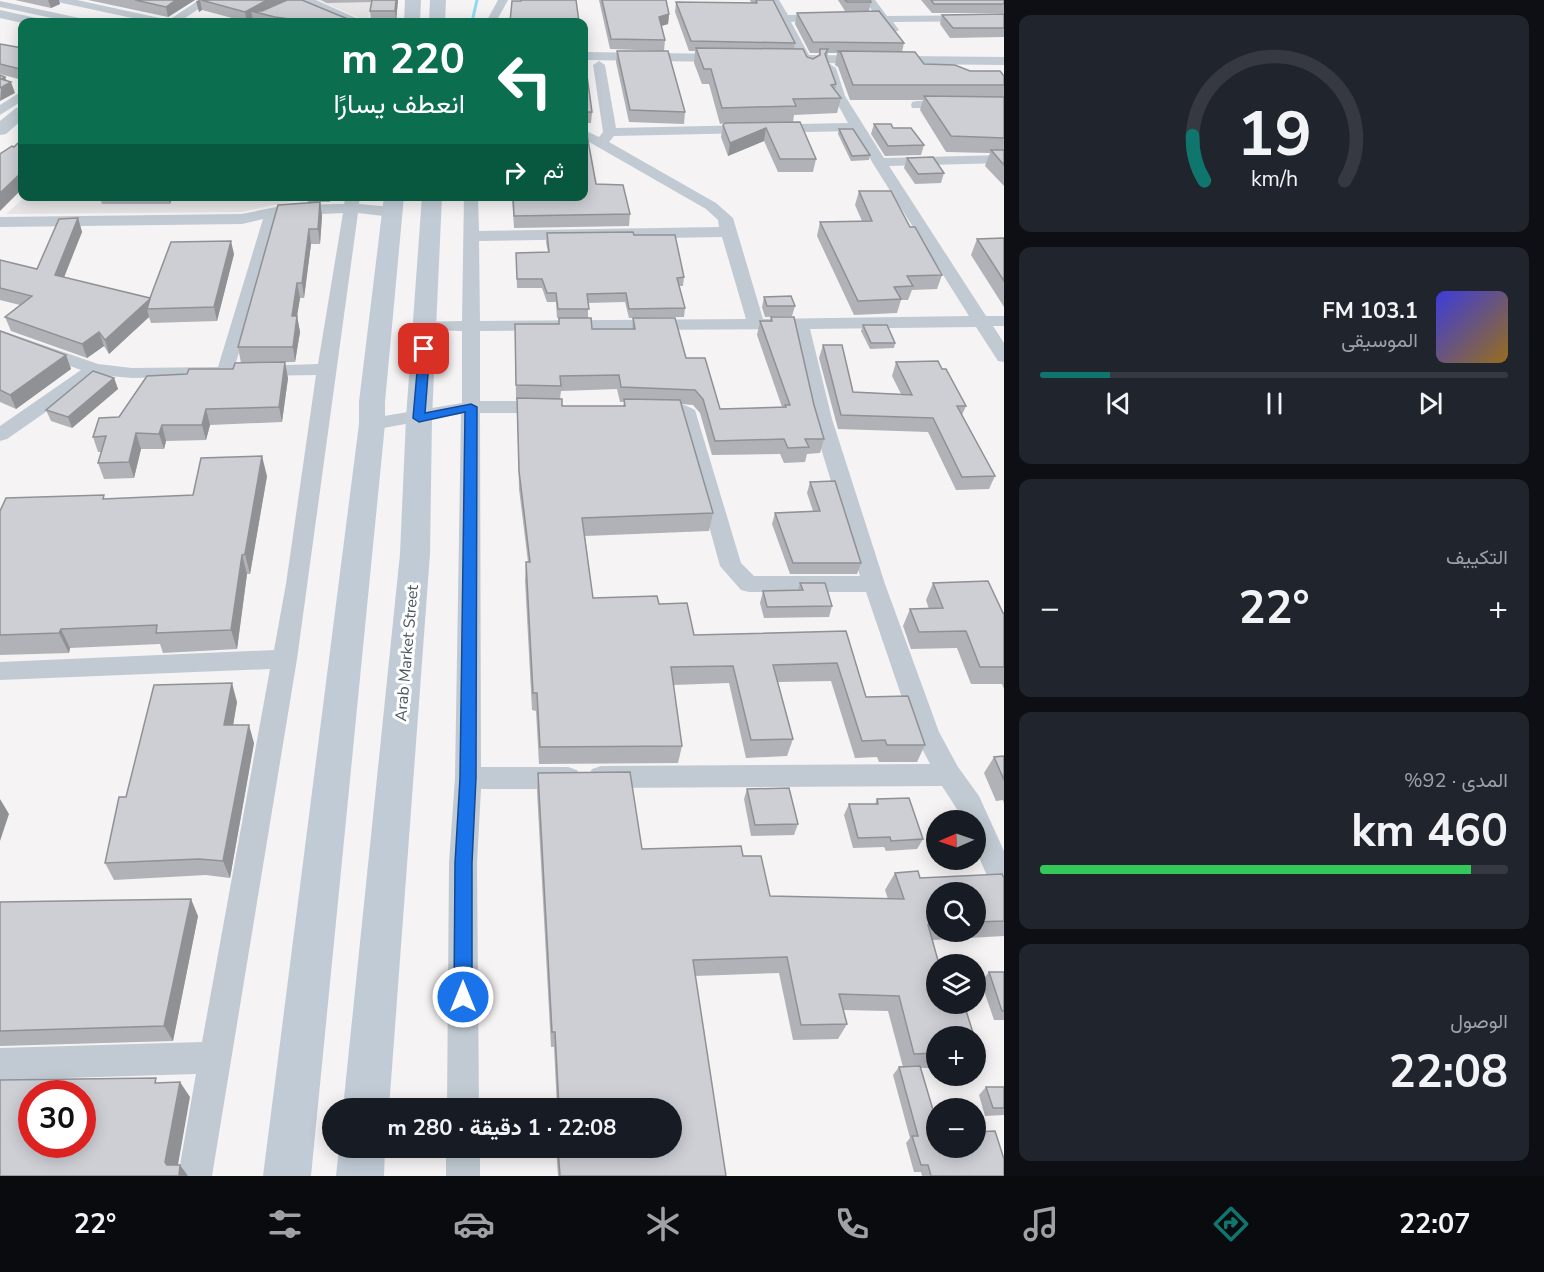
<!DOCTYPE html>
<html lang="ar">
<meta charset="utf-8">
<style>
body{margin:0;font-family:"Nunito Sans",Vazirmatn,sans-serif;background:#20242c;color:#f1f3f6;direction:rtl;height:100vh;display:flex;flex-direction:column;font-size:22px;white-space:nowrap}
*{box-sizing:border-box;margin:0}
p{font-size:20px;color:#9ea1a6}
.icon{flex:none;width:33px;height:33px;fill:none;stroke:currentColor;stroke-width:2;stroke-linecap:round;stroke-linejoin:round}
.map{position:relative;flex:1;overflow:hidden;direction:ltr}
.drawer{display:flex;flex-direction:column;gap:15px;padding:15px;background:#0d0f14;width:540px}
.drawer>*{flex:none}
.hud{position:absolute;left:18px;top:18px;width:570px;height:183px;border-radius:12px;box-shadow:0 3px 15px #0003;direction:rtl;background:#0b6e4f;color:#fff;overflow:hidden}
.needle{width:39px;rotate:268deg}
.controls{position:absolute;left:926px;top:810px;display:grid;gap:12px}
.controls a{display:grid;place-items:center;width:60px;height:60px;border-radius:50%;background:#171b24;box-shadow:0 3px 15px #0003;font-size:30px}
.speed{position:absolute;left:18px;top:1080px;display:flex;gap:12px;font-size:30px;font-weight:700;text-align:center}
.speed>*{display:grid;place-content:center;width:78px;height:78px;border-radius:50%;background:#171b24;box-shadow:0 3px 15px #0003;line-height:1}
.speed .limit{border:9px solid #d22;background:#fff;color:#111}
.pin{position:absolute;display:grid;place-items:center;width:51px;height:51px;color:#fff;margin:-26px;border-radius:12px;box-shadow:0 3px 9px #0006}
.me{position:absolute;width:66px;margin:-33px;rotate:0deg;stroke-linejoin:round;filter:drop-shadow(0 0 4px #0008)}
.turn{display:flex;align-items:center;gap:21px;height:126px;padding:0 24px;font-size:27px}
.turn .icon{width:78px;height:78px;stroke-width:2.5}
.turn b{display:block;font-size:42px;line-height:51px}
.then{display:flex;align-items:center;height:57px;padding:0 24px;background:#0003;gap:12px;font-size:22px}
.big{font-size:45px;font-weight:700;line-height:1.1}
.drawer .tile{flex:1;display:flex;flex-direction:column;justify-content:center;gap:9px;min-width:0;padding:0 21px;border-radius:12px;background:#20242c}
.drawer .dial{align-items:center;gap:0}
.dial svg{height:156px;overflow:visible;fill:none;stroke:#363941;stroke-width:7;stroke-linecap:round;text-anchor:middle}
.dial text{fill:#f1f3f6;stroke:none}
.song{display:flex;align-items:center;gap:18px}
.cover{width:72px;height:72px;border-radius:9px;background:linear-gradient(135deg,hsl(240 70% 55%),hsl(40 70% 35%))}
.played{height:6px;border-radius:3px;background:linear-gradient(90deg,#0f766e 15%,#363941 15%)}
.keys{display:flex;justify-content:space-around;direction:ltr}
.heat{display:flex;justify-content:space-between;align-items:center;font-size:33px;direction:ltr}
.charge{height:9px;border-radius:4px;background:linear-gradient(90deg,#34c759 92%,#363941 0)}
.trip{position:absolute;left:322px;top:1098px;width:360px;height:60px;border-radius:30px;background:#171b24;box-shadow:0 3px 15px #0003;font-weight:700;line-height:60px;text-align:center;direction:rtl}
.tab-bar{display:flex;height:96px;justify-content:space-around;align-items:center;background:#090b0e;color:#9ea1a6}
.tab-bar .icon{width:42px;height:42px}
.tab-bar .selected{color:#0f766e}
.tab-bar b{font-size:27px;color:#f1f3f6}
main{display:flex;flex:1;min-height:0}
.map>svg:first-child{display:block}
.education{fill:#e6e4e5}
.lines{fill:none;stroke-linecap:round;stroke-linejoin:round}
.stream{stroke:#90daee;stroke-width:3}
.minor{fill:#c1cad2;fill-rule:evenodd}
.tertiary{fill:#c1cad2;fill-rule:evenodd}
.secondary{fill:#c1cbd6;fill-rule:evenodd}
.wall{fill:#b0b2b7;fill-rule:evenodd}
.shaded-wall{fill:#909195}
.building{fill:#cdcfd5;stroke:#909195;stroke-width:1.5;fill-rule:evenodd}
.route{fill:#1a73e8;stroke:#114b97;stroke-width:1.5}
.labels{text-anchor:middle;stroke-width:6;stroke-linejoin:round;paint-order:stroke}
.street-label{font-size:16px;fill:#4a5661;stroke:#fff}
</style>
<main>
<section class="drawer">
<div class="tile dial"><svg viewBox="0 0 100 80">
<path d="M14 69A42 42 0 1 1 86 69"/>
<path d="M14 69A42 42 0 0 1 8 46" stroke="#0f766e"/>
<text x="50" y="56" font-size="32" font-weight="700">19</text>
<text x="50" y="72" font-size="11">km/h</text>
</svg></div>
<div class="tile">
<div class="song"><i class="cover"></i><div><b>103.1 FM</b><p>الموسيقى</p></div></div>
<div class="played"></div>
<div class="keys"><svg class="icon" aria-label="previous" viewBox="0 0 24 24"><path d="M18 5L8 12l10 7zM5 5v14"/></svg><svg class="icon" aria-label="pause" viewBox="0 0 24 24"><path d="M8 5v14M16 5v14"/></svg><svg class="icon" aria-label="next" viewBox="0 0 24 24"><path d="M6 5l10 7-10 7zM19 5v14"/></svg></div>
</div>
<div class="tile"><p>التكييف</p>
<div class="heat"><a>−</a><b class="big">22°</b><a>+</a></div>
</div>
<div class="tile"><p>المدى · 92%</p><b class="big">460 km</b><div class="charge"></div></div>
<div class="tile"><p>الوصول</p><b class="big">22:08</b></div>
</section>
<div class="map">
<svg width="1004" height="1176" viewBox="0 0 1004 1176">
<rect width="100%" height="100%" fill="#f5f3f3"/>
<!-- education -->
<g class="education">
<polygon points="318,0 372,0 368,22"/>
<polygon points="25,197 311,197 241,212 6,214"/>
</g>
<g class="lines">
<!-- stream -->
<polyline class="stream" points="472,22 477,0"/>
<!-- minor -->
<g class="minor">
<polygon points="57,0 77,0 169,20 199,0 212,0 179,22 151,22 62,3"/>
<polygon points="302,0 316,0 365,22 351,22"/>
<polygon points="498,0 508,0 496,22 486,22"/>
<polygon points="769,0 779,0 788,15 829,14 831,16 825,19 791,22 809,55 1004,57 1004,65 813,63 816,68 814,71 806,71 801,63 793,59 798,56"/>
<polygon points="864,0 875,0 887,16 1004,15 1004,21 893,22 899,30 893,33 889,32"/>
<polygon points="0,1 84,19 90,22 71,22 0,7"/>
<polygon points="584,52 724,54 730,58 724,62 584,60"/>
<path d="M599 61 605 65 616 128 848 123 833 96 824 68 830 64 836 68 845 96 884 158 1004 155V163L889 166 986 316H1004V326H993L1004 343V362L998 361 976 327 810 329 832 419 885 584 939 732 958 767 979 796 1004 851V896L994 892 975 848V820H964L942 786 601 788 592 785 588 777 592 769 601 766 930 764 914 733 866 592H749L741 590 720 566 679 417C669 411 656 415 644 412L642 408 644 404C662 399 679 401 695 410L741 563 754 576H860L812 419 793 329 480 331V401H546L553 403 555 407 553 411 546 413H480L481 767H568L577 770 581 778 577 786 568 789H481L477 863 479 1108H447L449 863 455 778 461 414 372 430 365 428 362 424 365 420 372 418 462 403V331L420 330 417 326 420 322 462 321 464 196H478L479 231 719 227 718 220 706 209 584 139V130L599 137 603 132 593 65ZM853 131 860 139 872 162 969 316 763 319 733 218 716 203 609 142 614 136ZM722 237 746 319 480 321 479 241Z"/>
<polygon points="22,91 22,101 0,115 0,105"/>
<polygon points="917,101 1004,101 1004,109 912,108 911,105 912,102"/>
<polygon points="346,196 360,196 359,204 392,207 400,212 392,217 358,213 297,659 212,1176 178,1176 196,1074 0,1080 0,1048 202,1042 270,669 0,680 0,662 274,650 286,584 316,375 256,376 250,375 247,371 250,367 256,366 318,364 343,213 279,216 232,376 132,378 99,375 7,439 0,441 0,426 81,370 0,341 0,330 98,364 132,368 218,367 263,219 242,224 0,227 0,217 242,214 286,205 344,204"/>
<rect x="446" y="1148" width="34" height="28"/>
</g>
<!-- tertiary -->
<g class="tertiary">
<polygon points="0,10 41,19 43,22 22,23 0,18"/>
<polygon points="22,107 22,120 6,134 0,135 0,121 16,108"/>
</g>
<!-- secondary -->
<g class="secondary">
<polygon points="405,0 421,0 420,22 404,22"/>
<polygon points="430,0 446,0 445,22 429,22"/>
<polygon points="384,196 404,196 385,402 385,424 311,1176 263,1176 359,424 359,402"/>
<polygon points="422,196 442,196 432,418 430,554 389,1108 343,1108 400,554 406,418"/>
<polygon points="339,1148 385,1148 384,1176 336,1176"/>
</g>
</g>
<!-- wall -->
<g class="wall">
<polygon points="15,0 59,0 60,4 51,8"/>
<polygon points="88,0 195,0 168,17"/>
<polygon points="198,0 302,0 355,22 253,22 253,20 247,22 202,10 199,12"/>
<polygon points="321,0 398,0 396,22 371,22 370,11 372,2 327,3"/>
<polygon points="599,0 666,0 669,14 668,24 661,26 665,40 664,51 610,49"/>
<polygon points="750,0 773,0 795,43 794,49 807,57 813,59 818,56 819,53 810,53 795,24 797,13 904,43 902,52 924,64 1004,76 1004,186 985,166 990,153 946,152 920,110 923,100 850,100 838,67 835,65 837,53 828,53 827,58 836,84 835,90 841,98 837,113 794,115 793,122 816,159 813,172 778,172 764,141 728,156 721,137 723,125 725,123 720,124 709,84 702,84 694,63 695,51 689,51 675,12 676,2 751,3"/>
<polygon points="838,0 870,0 871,2 869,11 845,11"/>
<polygon points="921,0 1004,0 1004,13 932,13"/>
<polygon points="1004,14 1004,37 950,38 940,24 942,15"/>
<polygon points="0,44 22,48 22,80 0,74"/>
<polygon points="617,51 685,112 684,124 629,122 616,62"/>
<polygon points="584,54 592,112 591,123 584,123"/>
<polygon points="874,124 893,128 924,145 921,155 885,156 871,134"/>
<polygon points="839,129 870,155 869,160 851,161 838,134"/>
<polygon points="907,158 944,173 941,183 915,184 904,168"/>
<polygon points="596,184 630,214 629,226 514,228 512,196 584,196"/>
<polygon points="859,191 910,227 942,275 937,289 912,290 908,300 901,300 897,313 854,315 817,236 820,222 862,221 855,205"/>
<polygon points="99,196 173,196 170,204 102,204"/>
<polygon points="307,196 331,196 330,202 320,202 322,216 320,244 311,244 304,298 300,298 297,316 300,332 295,362 241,363 238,347 308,202"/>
<polygon points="78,218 82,232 64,278 150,298 234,254 217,321 151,323 149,317 109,354 104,346 87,358 11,331 5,317 20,305 0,300 0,260 37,269"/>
<polygon points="547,233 634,235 684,277 683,286 679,286 685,308 684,317 629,318 625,302 588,303 588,318 557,318 556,302 547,302 542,288 517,288 516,253 548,252 546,242"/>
<polygon points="1004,238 1004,307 971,255 977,239"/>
<polygon points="764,297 795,306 792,316 765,317 762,307"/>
<path d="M771 317 814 405 824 439 820 453 807 454 805 462 784 463 780 454 712 455 700 413 693 405 681 404 713 513 709 531 585 536 593 598 659 604 694 635 846 631 866 697 925 745 917 762H879L877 757 855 758 831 681 778 682 793 739 787 756 746 758 729 683 673 685 682 746 678 763 539 764 536 711 532 710 525 580 526 562H528L519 489 517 400H516L515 324H559V318L592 329H632L633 318 686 358 720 409 782 407 757 335 760 321H770ZM617 389 620 402H624L623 406H562L560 399 561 391Z"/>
<polygon points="863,325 895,343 894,348 870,349 861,331"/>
<polygon points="0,331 66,355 71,369 16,409 0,402"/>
<polygon points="823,345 853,392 901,394 892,376 896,362 966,406 962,415 995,476 989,489 956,490 928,432 838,429 819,358"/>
<polygon points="187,374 288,378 282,422 210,425 206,440 166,441 164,449 141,449 134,478 104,479 98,463 102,452 98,452 93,437 119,417"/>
<polygon points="114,378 118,389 72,428 51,421 46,410"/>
<polygon points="267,476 250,574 247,574 237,649 163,653 160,644 70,648 69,653 0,655 0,511 106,499 193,495"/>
<polygon points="810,482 861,563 857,574 790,574 772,524 775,513 813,511 807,493"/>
<polygon points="800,583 832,606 829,617 764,618 760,603 763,591 798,590"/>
<polygon points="933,583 1004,613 1004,689 1002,684 971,684 957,648 911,649 903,626 910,609 929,609 926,600"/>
<polygon points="237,702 233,725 254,743 230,878 206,875 114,880 105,863 126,797"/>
<polygon points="1004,756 1004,804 1003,800 996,801 984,773 994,757"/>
<path d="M538 773 642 849 743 856 770 896 888 899 885 890 895 873 920 878H1004V936L933 940 936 1036V1068H921L936 1148 1004 1176H922L921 1172H914L906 1143 910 1138 893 1075 899 1067H903L888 1011 843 1010 847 1024 838 1039 793 1040 779 973 695 976 726 1176H558L556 1148H672V1108H557L554 1047H551L537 791ZM936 892H975V932H936Z"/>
<polygon points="747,789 798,824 794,835 751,836 744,799"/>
<polygon points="877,799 923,839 917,849 886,851 884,847 853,848 844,815 849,804 875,804"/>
<polygon points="0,902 198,916 173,1041 0,1046"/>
<polygon points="989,972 1004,972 1004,1020 994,1020 981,982"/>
<polygon points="986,1087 1004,1087 1004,1115 985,1116 979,1095"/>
</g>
<!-- shaded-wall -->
<g class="shaded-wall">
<polygon points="48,0 59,0 60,4 51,8"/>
<polygon points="176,0 195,0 168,17 166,7"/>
<polygon points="200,0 202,10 199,12 196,1"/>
<polygon points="267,0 289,0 263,14 251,11 253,20 247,22 245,12"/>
<polygon points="396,0 398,0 396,22 395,11"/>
<polygon points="669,14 668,24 658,27 659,17"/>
<polygon points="5,77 8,84 11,82 15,93 0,101 1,79"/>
<polygon points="766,128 764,141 728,156 730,143"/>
<polygon points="22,172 22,189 0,211 0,193"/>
<polygon points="168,196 173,196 170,204"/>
<polygon points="320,202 322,216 320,244 318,229"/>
<polygon points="78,218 82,232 59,289 55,275"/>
<polygon points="309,229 311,244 304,298 302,283"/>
<polygon points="231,241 234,254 217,321 214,307"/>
<polygon points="297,283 300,298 297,316 300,332 295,362 293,347 292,316"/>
<polygon points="150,299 147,309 149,317 109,354 105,340"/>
<polygon points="99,332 104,346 87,358 82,344"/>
<polygon points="66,355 71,369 16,409 10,395"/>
<polygon points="285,362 288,378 282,422 279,407"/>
<polygon points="114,378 118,389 72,428 68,417"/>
<polygon points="206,409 210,425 206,440 202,425"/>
<polygon points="162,425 166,441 164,449 159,434"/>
<polygon points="136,433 141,449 134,478 129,462"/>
<polygon points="262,456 267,476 250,574 245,554"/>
<polygon points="242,555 247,574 237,649 231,630"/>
<polygon points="61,629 70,648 69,653 59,633"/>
<polygon points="232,683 237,702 230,743 224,725"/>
<polygon points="249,725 254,743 230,878 223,861"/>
<polygon points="0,799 9,814 0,841"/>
<polygon points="191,899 198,916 173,1041 164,1026"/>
<polygon points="180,1082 190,1097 176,1176 165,1162"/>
<polygon points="180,1165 188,1176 179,1176"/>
</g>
<!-- building -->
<g class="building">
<polygon points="135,0 176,0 166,7"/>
<polygon points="201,0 267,0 245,12"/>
<polygon points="287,0 302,0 355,22 310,22 275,17 251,11 262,11"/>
<polygon points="372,0 396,0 395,11 370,11"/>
<polygon points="521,0 576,0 579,22 510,22 512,1 521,1"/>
<polygon points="602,0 666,0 669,14 659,17 665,40 611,39"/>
<polygon points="756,0 773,0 795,43 691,41 676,2 757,3"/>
<polygon points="845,0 870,0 871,2 847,2"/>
<polygon points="931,0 1004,0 1004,4 934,4"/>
<polygon points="879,11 904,43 813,42 797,13"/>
<polygon points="1004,14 1004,28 953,28 942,15"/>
<polygon points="0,44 22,48 22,68 20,69 0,64"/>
<polygon points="696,48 803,49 807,57 813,59 820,55 820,49 828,49 825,54 836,84 831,85 841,98 793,99 796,106 722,108 711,69 704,69"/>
<polygon points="617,51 668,51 685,112 630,110"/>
<polygon points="838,51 915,52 924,64 955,65 970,71 1000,71 1004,76 1004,85 853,85 841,53"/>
<polygon points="584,54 592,112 584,112"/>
<polygon points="0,75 5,77 1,79 11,82 0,88"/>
<polygon points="924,96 1004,97 1004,138 951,136"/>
<polygon points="800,122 816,159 780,159 766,128 730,143 723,125 725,123"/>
<polygon points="874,124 891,124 893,128 911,128 924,145 888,146"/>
<polygon points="839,129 853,129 870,155 852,156"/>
<polygon points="584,132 587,135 596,184 623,185 630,214 514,216 513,196 584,196"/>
<polygon points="22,139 22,172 0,193 0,154 12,146 14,147"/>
<polygon points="991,150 1004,150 1004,165"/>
<polygon points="933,157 944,173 918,174 907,158"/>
<polygon points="859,191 891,191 910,227 915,227 942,275 907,276 913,286 894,287 901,299 858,301 820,222 872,221"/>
<polygon points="320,202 318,229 309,229 302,283 297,283 292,316 297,316 293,347 238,347 278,205"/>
<polygon points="78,218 55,275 150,298 171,242 231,241 214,307 147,309 150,299 105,340 99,332 82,344 5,317 32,296 0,288 0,260 37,269 59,219"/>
<polygon points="633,232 634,235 675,235 684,277 677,278 685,308 629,309 626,293 587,294 589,309 558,309 556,293 547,293 542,279 517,279 516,253 549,252 547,233"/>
<polygon points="1004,238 1004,281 977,239"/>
<polygon points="791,296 795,306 767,306 764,297"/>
<polygon points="771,317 794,317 814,405 824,439 805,439 809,447 788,448 784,439 715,441 703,399 695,390 621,387 619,375 560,376 561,386 516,385 515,324 559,324 559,318 591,318 592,329 635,329 633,318 675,318 686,358 705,358 720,409 786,407 785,405 790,405 760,321 772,321"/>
<polygon points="863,325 887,325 895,343 871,343"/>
<polygon points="0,331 66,355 10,395 0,390"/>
<polygon points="823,345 842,345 853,392 912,395 896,362 938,361 942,369 946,369 966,406 957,406 995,476 962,477 933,418 841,415"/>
<polygon points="285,362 279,407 206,409 202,425 162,425 159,434 136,433 129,462 98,463 106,436 93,437 99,418 119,417 147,376 187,374 189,369 233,369 235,363"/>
<polygon points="93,371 114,378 68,417 46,410"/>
<polygon points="517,398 562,399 562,406 625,406 624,399 680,400 713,513 582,518 593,598 657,596 659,604 687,603 694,635 846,631 866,697 908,696 925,745 887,745 885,740 862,741 837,663 773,665 793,739 751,740 733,666 671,667 682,746 540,747 537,693 533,693 526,562 530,562 519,471"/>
<polygon points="262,456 245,554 242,555 231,630 156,633 157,625 61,629 59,633 0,635 0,511 6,498 104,495 103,499 193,495 201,458"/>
<polygon points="835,481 861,563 793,563 775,513 820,511 810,482"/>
<polygon points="988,581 1003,613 1004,613 1004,667 980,667 966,631 919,632 910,609 943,608 933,583"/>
<polygon points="800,583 825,583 832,606 767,607 763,591 803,590"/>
<polygon points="232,683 224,725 249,725 223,861 199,859 105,863 119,797 126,797 154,685"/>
<polygon points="1004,756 1004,780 994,757"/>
<polygon points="630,772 642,849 741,846 743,856 761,856 770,896 904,899 895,873 918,871 920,878 1002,874 1004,878 1004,921 975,922 975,892 936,892 936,924 928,925 939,964 936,964 936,1004 964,1004 974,1036 936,1036 936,1053 914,1054 899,996 839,994 847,1024 801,1025 787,957 693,960 726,1176 560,1176 558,1148 672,1148 672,1108 559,1108 555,1032 552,1032 538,773"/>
<polygon points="789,788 798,824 755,825 747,789"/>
<polygon points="909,798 923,839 891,841 890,837 858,838 849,804 878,804 877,799"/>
<polygon points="191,899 164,1026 0,1031 0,902"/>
<polygon points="989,972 1004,972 1004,1011 1002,1011"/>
<polygon points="975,1039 979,1053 975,1053"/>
<polygon points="920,1066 936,1120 936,1148 975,1148 975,1132 995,1131 1004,1159 1004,1176 931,1176 928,1165 921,1165 912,1136 918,1136 899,1067"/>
<path d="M156 1078 155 1083 180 1082 165 1162 167 1165H180L179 1176H0V1080ZM32 1094H82V1144H32Z"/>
<polygon points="986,1087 1004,1087 1004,1108 993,1108"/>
</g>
<!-- route -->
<polygon class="route" points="424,345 430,349 425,413 471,404 477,407 476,778 472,863 472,997 470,1004 463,1006 457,1004 454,997 455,863 460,778 465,412 419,422 413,418 419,349"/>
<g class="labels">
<!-- street labels -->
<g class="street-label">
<text transform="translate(406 653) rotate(-85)" y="6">Arab Market Street</text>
</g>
</g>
</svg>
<div class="controls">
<a><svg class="needle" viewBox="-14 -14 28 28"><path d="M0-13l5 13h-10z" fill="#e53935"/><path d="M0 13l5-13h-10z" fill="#9ea1a6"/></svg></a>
<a><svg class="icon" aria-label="search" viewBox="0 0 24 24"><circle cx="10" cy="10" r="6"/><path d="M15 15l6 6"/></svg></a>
<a><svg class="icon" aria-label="layers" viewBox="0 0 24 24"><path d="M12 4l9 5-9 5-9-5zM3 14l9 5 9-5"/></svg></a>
<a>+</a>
<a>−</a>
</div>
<div class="speed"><div class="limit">30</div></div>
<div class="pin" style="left:424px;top:349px;background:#d93025"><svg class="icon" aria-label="arrive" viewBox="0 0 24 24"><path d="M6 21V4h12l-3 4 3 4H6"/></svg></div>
<svg class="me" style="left:463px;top:997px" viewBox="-20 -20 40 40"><circle r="17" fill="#1a73e8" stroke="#fff" stroke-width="3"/><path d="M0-11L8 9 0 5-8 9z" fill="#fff"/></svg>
<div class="trip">22:08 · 1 دقيقة · 280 m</div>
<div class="hud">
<div class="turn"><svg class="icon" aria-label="left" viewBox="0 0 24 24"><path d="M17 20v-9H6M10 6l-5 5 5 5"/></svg><div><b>220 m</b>انعطف يسارًا</div></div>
<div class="then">ثم<svg class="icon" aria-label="right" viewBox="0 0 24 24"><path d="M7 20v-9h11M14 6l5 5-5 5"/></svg></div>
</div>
</div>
</main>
<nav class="tab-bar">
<b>22:07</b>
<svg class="icon selected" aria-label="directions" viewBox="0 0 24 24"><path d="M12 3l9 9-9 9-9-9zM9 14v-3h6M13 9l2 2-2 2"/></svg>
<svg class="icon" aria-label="music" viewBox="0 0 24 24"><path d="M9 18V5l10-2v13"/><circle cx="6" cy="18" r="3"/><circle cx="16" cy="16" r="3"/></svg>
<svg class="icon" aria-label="phone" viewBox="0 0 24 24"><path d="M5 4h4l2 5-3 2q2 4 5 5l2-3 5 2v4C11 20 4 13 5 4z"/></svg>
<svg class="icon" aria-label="climate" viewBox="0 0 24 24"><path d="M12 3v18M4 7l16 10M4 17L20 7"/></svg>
<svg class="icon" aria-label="car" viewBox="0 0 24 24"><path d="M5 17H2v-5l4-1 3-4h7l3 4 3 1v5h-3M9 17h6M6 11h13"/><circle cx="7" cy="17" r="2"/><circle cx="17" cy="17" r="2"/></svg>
<svg class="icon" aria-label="filters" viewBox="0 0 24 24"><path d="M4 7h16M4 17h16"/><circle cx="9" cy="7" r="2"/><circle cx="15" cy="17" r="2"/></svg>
<b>22°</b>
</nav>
